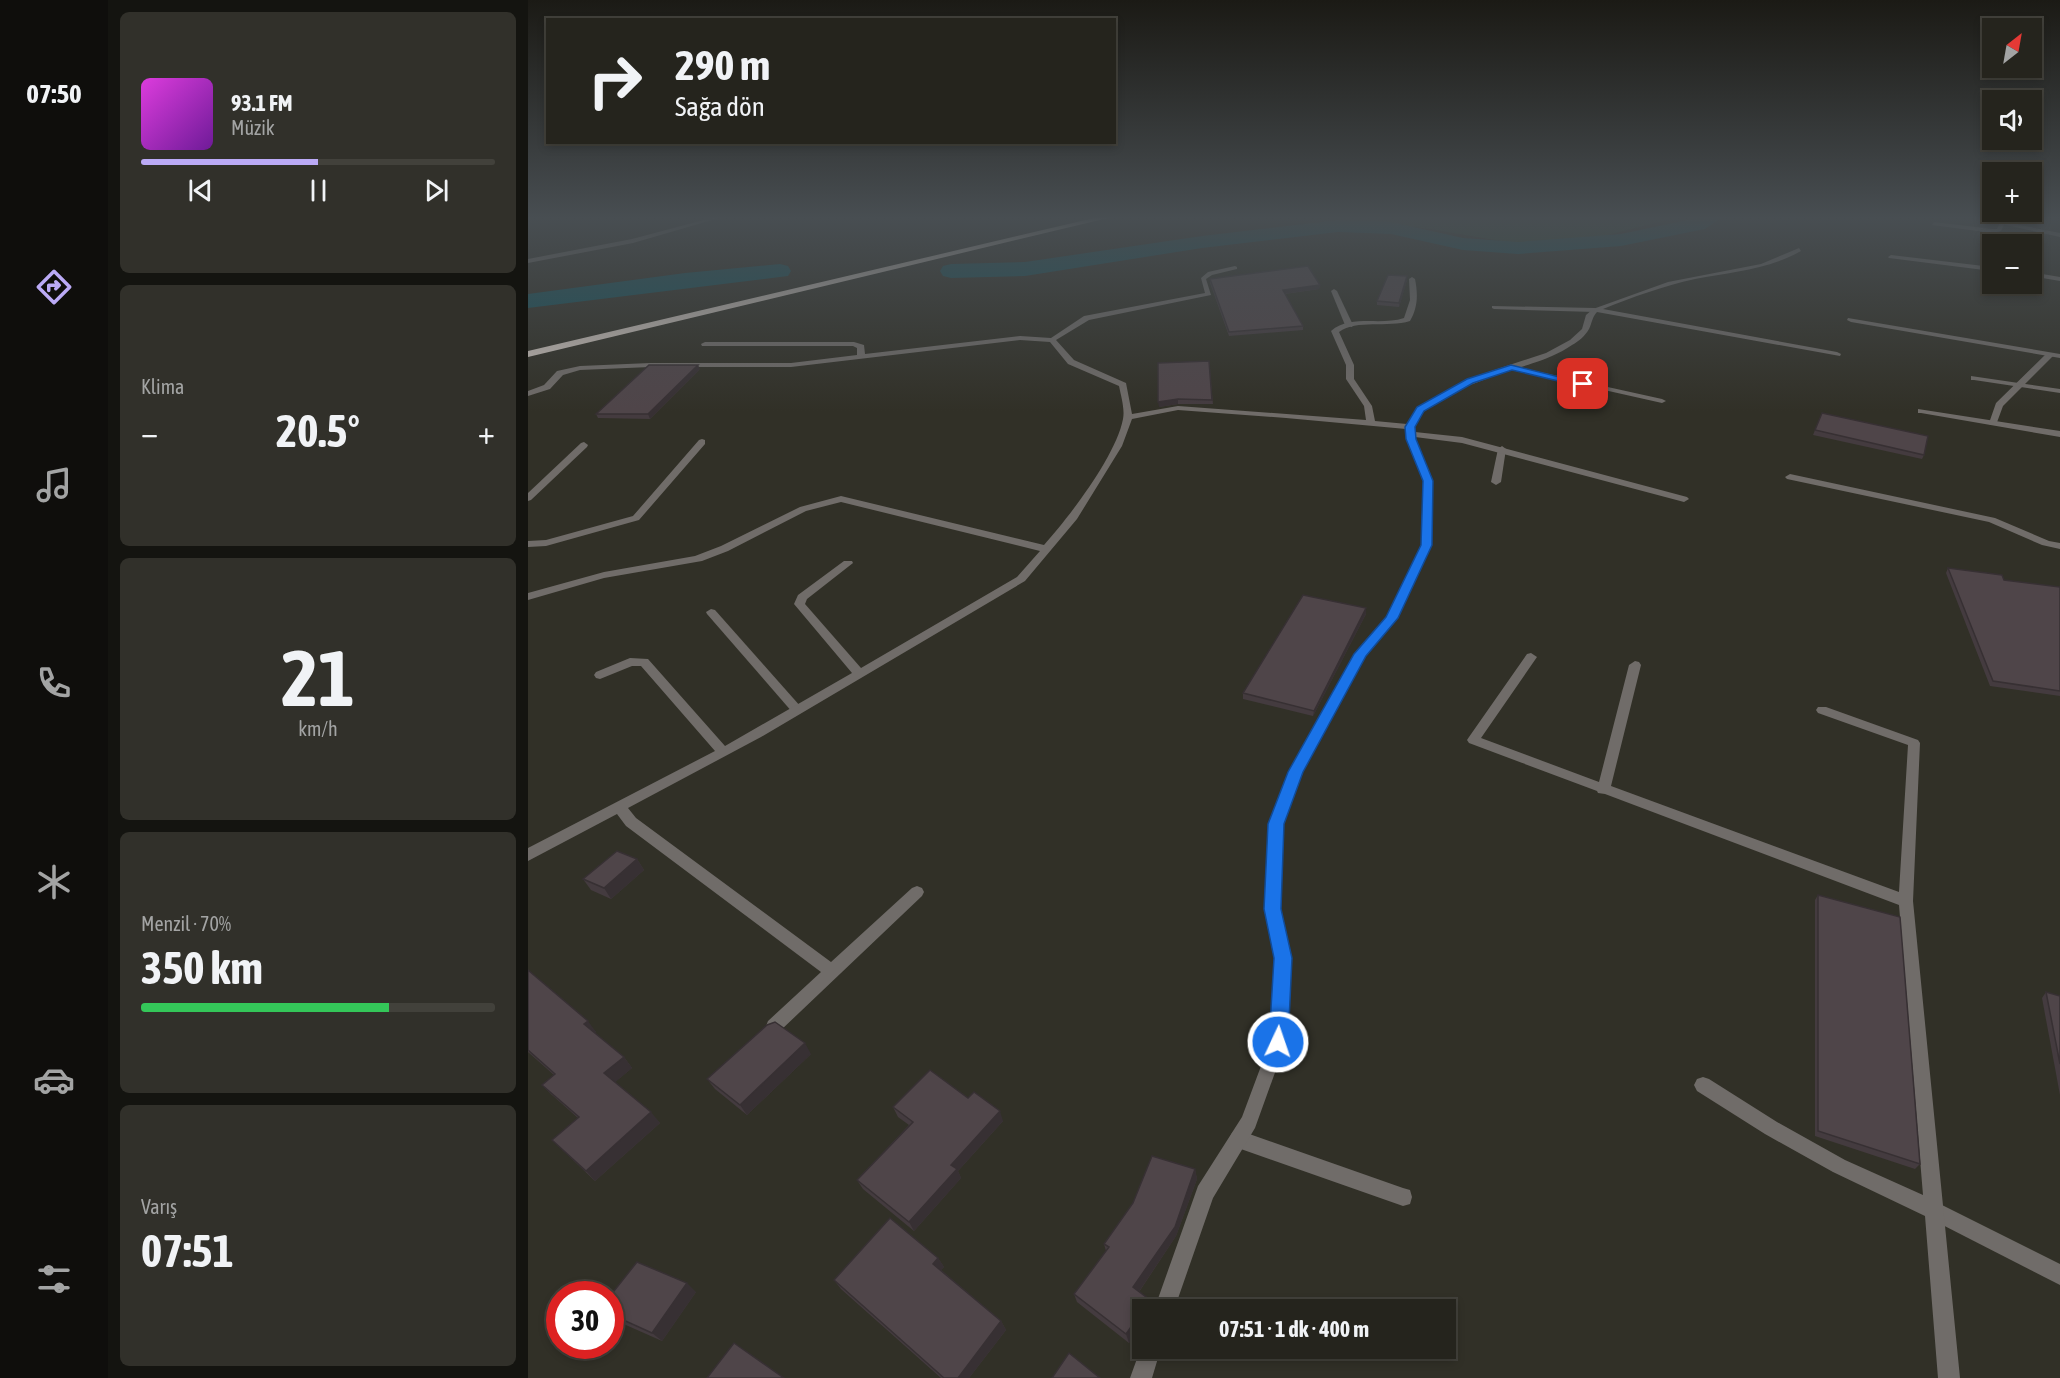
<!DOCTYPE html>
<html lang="tr">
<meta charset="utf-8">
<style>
body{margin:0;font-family:"Asap Condensed",sans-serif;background:#31302a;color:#f1f3f6;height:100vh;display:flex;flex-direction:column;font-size:22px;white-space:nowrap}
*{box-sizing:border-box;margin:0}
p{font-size:20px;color:#a3a4a4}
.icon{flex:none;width:33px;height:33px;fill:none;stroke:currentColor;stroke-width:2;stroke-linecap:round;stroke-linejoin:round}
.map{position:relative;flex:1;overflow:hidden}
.sheet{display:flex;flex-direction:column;gap:12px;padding:12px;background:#141410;width:420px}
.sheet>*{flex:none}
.banner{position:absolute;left:18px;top:18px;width:570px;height:126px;border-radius:0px;box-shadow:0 3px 9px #0003,0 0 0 2px #42413b;background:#25241d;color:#f1f3f6;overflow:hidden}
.needle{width:39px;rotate:31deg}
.buttons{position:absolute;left:1454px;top:18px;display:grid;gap:12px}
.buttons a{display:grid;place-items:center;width:60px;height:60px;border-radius:0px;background:#25241d;box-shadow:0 3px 9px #0003,0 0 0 2px #42413b;font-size:30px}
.speed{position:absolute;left:18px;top:1281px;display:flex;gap:12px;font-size:30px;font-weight:700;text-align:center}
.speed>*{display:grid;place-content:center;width:78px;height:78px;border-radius:50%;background:#25241d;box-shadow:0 3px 9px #0003,0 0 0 2px #42413b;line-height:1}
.speed .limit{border:9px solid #d22;background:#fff;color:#111}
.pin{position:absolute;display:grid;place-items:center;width:51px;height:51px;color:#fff;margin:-26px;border-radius:12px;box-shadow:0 3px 9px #0006}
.me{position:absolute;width:66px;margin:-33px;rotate:3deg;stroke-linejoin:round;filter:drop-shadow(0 0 4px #0008)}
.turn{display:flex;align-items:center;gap:21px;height:126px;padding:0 30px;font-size:27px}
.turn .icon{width:78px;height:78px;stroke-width:2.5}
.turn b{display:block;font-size:42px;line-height:51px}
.big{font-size:45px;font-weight:700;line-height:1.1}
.sheet .widget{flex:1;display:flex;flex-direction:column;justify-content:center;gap:9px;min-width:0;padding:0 21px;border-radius:9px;background:#31302a}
.sheet .dial{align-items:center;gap:0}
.dial b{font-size:78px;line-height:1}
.song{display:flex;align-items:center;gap:18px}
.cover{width:72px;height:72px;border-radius:9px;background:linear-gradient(135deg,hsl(300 70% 55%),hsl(280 70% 35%))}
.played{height:6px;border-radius:3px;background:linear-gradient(90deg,#bbaaf6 50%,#42413b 50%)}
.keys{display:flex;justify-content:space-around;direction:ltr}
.heat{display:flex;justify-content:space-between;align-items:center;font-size:33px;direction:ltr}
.charge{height:9px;border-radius:4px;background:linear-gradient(90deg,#34c759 70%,#42413b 0)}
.trip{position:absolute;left:604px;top:1299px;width:324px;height:60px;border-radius:0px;background:#25241d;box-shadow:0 3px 9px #0003,0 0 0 2px #42413b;font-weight:700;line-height:60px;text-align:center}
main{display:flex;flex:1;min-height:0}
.dock{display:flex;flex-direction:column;width:108px;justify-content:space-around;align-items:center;background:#0f0e0c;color:#a3a4a4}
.dock .icon{width:42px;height:42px}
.dock .current{color:#bbaaf6}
.dock b{font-size:27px;color:#f1f3f6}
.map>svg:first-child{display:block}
.green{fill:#2d4733}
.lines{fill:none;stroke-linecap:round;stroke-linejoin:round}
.river{fill:#15515a;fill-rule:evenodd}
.lane{fill:#706c69;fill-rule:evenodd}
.street{fill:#706c69;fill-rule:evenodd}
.highway{fill:#c8bfb8;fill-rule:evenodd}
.wall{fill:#443b3f}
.shaded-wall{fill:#373033}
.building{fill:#4f4549;stroke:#373033;stroke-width:1.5}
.route{fill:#1a73e8;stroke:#114b97;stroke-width:1.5}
</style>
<main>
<nav class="dock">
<b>07:50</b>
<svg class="icon current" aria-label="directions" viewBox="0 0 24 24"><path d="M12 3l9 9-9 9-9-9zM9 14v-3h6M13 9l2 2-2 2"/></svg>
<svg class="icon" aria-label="music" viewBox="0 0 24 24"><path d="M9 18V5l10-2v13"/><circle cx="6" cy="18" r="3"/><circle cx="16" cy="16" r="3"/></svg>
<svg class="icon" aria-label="phone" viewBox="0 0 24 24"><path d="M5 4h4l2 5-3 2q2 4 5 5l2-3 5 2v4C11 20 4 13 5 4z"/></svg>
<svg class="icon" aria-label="climate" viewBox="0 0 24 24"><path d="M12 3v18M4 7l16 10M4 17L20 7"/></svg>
<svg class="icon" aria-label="car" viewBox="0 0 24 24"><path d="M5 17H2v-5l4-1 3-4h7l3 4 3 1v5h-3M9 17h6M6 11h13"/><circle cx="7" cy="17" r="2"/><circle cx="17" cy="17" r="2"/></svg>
<svg class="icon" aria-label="filters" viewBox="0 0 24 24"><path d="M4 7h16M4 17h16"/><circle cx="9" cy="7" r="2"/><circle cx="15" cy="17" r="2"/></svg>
</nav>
<section class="sheet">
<div class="widget">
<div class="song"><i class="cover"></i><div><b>93.1 FM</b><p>Müzik</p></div></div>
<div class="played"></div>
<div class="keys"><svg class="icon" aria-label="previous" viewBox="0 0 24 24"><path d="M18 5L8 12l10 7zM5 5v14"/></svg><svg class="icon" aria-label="pause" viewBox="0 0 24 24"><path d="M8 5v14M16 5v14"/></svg><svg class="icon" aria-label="next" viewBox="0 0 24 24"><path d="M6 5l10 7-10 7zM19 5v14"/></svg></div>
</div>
<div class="widget"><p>Klima</p>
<div class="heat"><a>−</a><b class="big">20.5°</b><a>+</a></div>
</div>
<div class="widget dial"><b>21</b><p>km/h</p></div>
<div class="widget"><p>Menzil · 70%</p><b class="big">350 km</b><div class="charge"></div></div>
<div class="widget"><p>Varış</p><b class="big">07:51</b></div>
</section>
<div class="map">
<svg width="1532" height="1378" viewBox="0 0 1532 1378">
<rect width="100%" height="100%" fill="#313027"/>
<!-- green -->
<polygon class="green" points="804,218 1147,218 1072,237 1009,247 902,229"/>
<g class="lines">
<!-- river -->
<g class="river">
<polygon points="1169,218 1193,218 1177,229 1093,246 990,254 935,250 863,234 810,232 674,248 497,276 423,278 415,276 412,271 415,266 423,264 497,262 674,236 810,220 863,222 935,238 990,242 1093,234"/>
<polygon points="252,264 260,266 263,271 260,276 0,308 0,294 157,273"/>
</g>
<!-- lane -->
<g class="lane">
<polygon points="1406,222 1465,229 1469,229 1472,222 1477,223 1473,231 1465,233 1404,225"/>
<polygon points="806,289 809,291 825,325 824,327 817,325 803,291"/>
<polygon points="964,306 1067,308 1070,310 1067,312 966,309 964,308"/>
<polygon points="1519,353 1526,355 1475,406 1468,425 1462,425 1461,423 1468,403"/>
<polygon points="980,365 1134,399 1138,401 1134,403 983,369 980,369"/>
<polygon points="974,446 978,449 973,482 968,485 963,482 970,449"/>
<polygon points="183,609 187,610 273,707 275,710 273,713 265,713 179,614 178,612"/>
<polygon points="710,1130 875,1188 882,1190 884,1197 882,1204 875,1206 710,1148 704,1145 701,1139 704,1133"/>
<polygon points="1406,1201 1532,1264 1532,1285 1399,1217 1397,1210 1399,1203"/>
</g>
<!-- street -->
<g class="street">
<polygon points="183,218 191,218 105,243 0,263 0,259 104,239"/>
<polygon points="1447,218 1457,218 1532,233 1532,237"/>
<path d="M1271 248 1273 251C1240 270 1204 272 1167 279 1135 286 1105 297 1075 309L1309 352 1313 354 1312 356 1069 312C1064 317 1064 323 1061 329 1058 335 1050 342 1044 345 1038 349 1031 353 1024 356 996 369 883 394 887 432L934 437 1159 497 1161 499 1156 502 934 443 887 437 905 481 903 545 870 618 837 656 775 772 755 824 751 909 763 958 758 1042 727 1128 685 1198 646 1310H626L670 1186 714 1117 742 1042 747 958 737 909 741 824 761 772 826 654 859 617 893 545 895 481 879 439 878 429 758 418 650 410 604 419 594 446 549 519 497 581 233 737 100 808 108 818 303 962 384 888 389 886 394 888 396 892 394 896 252 1031 246 1033 240 1031 238 1026 240 1021 293 972 98 826 89 814 0 861V848L187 751 113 666H104L72 679 68 678 66 675 68 672 102 658 120 659 197 746 324 673 266 604 270 595 316 561H324L325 563 279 599 277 604 333 668 489 577 512 551 313 502 278 511 200 551 174 561 76 578 0 600V593L76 572 167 556 193 546 272 507 313 496 516 545C541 517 588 456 595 419 597 409 593 396 591 386L540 364 522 342 492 340 263 367H122L52 370 35 375 22 389 0 396V391L16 385 29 371 52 366 122 363H263L329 355V348L325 346H174L173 344 177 342H326L336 345 337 354 492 336 523 338 556 316 677 293 673 278 680 272 707 266 709 267V269L684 275 678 279 683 295 561 320 528 340 546 360 598 383 604 414 650 406 838 420 836 406 818 379V365L803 331C823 314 853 326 876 318L882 300 881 279 884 277 887 279C890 294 890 307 882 321 859 328 829 319 811 332L826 365V379L844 406 847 421 879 424 889 407 939 379 1018 353 1042 340 1054 329 1058 315 1065 309 1140 282 1233 264Z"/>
<polygon points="1363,255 1464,267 1464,271 1361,258 1360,257"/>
<polygon points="1503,272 1532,277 1532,281 1503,276"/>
<polygon points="1320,318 1532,354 1532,358 1323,322 1319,320"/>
<polygon points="1443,376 1532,389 1532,393 1446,380 1443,380"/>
<polygon points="1390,409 1532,431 1532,437 1393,413 1390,413"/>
<polygon points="174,439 177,440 177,444 111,520 18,546 0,547 0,541 18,540 105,516 171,440"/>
<polygon points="56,442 60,445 59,447 3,500 0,501 0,493 53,443"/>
<polygon points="1262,474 1467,518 1521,541 1532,543 1532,549 1514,545 1461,522 1259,479 1257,477"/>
<polygon points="1003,653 1009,657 953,738 1071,782 1101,665 1107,661 1111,662 1113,665 1083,786 1371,892 1380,745 1290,713 1288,710 1290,707 1298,707 1390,740 1392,743 1385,901 1432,1378 1410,1378 1397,1216 1305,1172 1237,1134 1169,1091 1166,1085 1169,1079 1175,1077 1181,1079 1249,1122 1317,1160 1395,1195 1371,905 1077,794 1070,793 1069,791 941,743 939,740 941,737 999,654"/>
<polygon points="615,1342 615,1348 633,1348 624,1378 602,1378"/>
</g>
<!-- highway -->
<polygon class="highway" points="566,218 580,218 0,357 0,351"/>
</g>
<!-- wall -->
<g class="wall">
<polygon points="879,276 879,280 871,307 849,305 849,301"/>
<polygon points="682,279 792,285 791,289 757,294 775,326 775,330 701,336 682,283"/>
<polygon points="681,361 685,404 650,404 631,407"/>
<polygon points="172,369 122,419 70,418 68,414"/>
<polygon points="1294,413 1396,455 1394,459 1285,435"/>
<polygon points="1420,568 1476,580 1532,587 1532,696 1462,686 1418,573"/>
<polygon points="838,608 838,614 785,716 715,699 715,693"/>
<polygon points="109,859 116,870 83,899 63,890 55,879"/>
<polygon points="1290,895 1392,1164 1387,1169 1287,1136 1287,900"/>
<polygon points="0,970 68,1032 66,1033 96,1057 104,1068 87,1082 132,1123 67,1181 24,1140 50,1118 24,1095 14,1085 26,1075 0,1052"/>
<polygon points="1518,992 1532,996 1532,1095 1514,998"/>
<polygon points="283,1054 219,1115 187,1089 179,1079"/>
<polygon points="440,1098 475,1121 430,1171 433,1178 386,1231 335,1189 329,1180 381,1125 370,1117 365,1107"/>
<polygon points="667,1169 669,1179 648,1236 611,1292 624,1309 615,1310 615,1322 601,1343 549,1302 546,1294 578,1251 576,1244"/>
<polygon points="410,1258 416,1267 413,1270 473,1321 478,1330 441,1378 413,1378 313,1289 306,1280"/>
<polygon points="168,1292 134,1341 82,1318 82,1296"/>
</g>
<!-- shaded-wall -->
<g class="shaded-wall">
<polygon points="879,276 879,280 871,307 871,303"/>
<polygon points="792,285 791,289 755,294 755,290"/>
<polygon points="170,365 172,369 122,419 120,414"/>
<polygon points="650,399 650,404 631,407 630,402"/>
<polygon points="838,608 838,614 785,716 786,711"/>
<polygon points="109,859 116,870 83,899 76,888"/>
<polygon points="60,1021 68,1032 64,1035 56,1024"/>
<polygon points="277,1043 283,1054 219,1115 212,1105"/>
<polygon points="96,1057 104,1068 85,1084 76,1073"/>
<polygon points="472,1111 475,1121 430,1171 433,1178 386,1231 381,1222 423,1165"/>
<polygon points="123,1112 132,1123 67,1181 58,1171"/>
<polygon points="667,1169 669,1179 648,1236 608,1296 605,1287"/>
<polygon points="410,1258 416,1267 411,1273 405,1264"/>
<polygon points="159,1283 168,1292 134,1341 124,1333"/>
<polygon points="622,1300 624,1310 615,1310"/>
<polygon points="615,1310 615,1322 601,1343 598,1334"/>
<polygon points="473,1321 478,1330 441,1378 430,1378"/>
</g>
<!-- building -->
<g class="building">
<polygon points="780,266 792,285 755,290 775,326 701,332 682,279"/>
<polygon points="860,275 879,276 871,303 849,301"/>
<polygon points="681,361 684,400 650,399 630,402 630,363"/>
<polygon points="121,365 170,365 120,414 68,414"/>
<polygon points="1294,413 1400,436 1396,455 1287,430"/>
<polygon points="1420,568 1474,575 1476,580 1532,587 1532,691 1465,681"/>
<polygon points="775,595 838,608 786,711 715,693"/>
<polygon points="89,851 109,859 76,888 55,879"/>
<polygon points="1290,895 1372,917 1392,1164 1290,1131"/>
<polygon points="0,970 60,1021 56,1024 96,1057 76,1073 123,1112 58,1171 24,1140 51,1117 14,1085 27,1074 0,1050"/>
<polygon points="1518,992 1532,996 1532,1064"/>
<polygon points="247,1022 277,1043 212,1105 179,1079 239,1025"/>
<polygon points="402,1070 440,1098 446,1092 472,1111 423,1165 429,1169 381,1222 329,1180 385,1122 365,1107"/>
<polygon points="624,1156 667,1169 647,1227 605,1287 622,1300 598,1334 546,1294 581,1247 576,1244 605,1203"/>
<polygon points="362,1218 410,1258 405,1264 473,1321 430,1378 416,1378 306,1280"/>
<polygon points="109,1262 159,1283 124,1333 82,1314 82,1296"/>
<polygon points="206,1343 256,1378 179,1378"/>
<polygon points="541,1353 572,1378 524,1378"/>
</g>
<!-- sky -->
<linearGradient id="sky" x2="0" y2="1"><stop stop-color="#1b1a15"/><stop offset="0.53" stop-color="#484e52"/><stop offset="1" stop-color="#484e52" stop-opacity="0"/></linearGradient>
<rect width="1532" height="411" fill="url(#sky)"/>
<!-- route -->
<polygon class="route" points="983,365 1060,384 1055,387 984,370 945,383 896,411 887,427 888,439 905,481 904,545 870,618 838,656 775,772 756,824 753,909 764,958 760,1042 757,1049 750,1051 743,1049 741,1042 746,958 736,909 740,824 760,772 826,654 858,617 893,545 895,481 878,439 877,427 889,407 939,379"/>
</svg>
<div class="buttons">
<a><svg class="needle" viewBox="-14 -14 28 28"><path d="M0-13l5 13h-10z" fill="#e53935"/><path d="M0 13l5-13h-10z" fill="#a3a4a4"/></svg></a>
<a><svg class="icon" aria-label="sound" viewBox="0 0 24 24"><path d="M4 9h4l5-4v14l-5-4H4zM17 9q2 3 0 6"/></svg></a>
<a>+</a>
<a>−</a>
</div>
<div class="speed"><div class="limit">30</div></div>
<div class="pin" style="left:1055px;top:384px;background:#d93025"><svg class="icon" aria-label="arrive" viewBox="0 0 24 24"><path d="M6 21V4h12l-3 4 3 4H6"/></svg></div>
<svg class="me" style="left:750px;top:1042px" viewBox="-20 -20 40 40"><circle r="17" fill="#1a73e8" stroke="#fff" stroke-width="3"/><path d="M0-11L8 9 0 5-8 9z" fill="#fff"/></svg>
<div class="trip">07:51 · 1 dk · 400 m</div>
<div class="banner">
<div class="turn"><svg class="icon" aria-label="right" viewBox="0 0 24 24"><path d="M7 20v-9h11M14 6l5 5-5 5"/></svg><div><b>290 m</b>Sağa dön</div></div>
</div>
</div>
</main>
